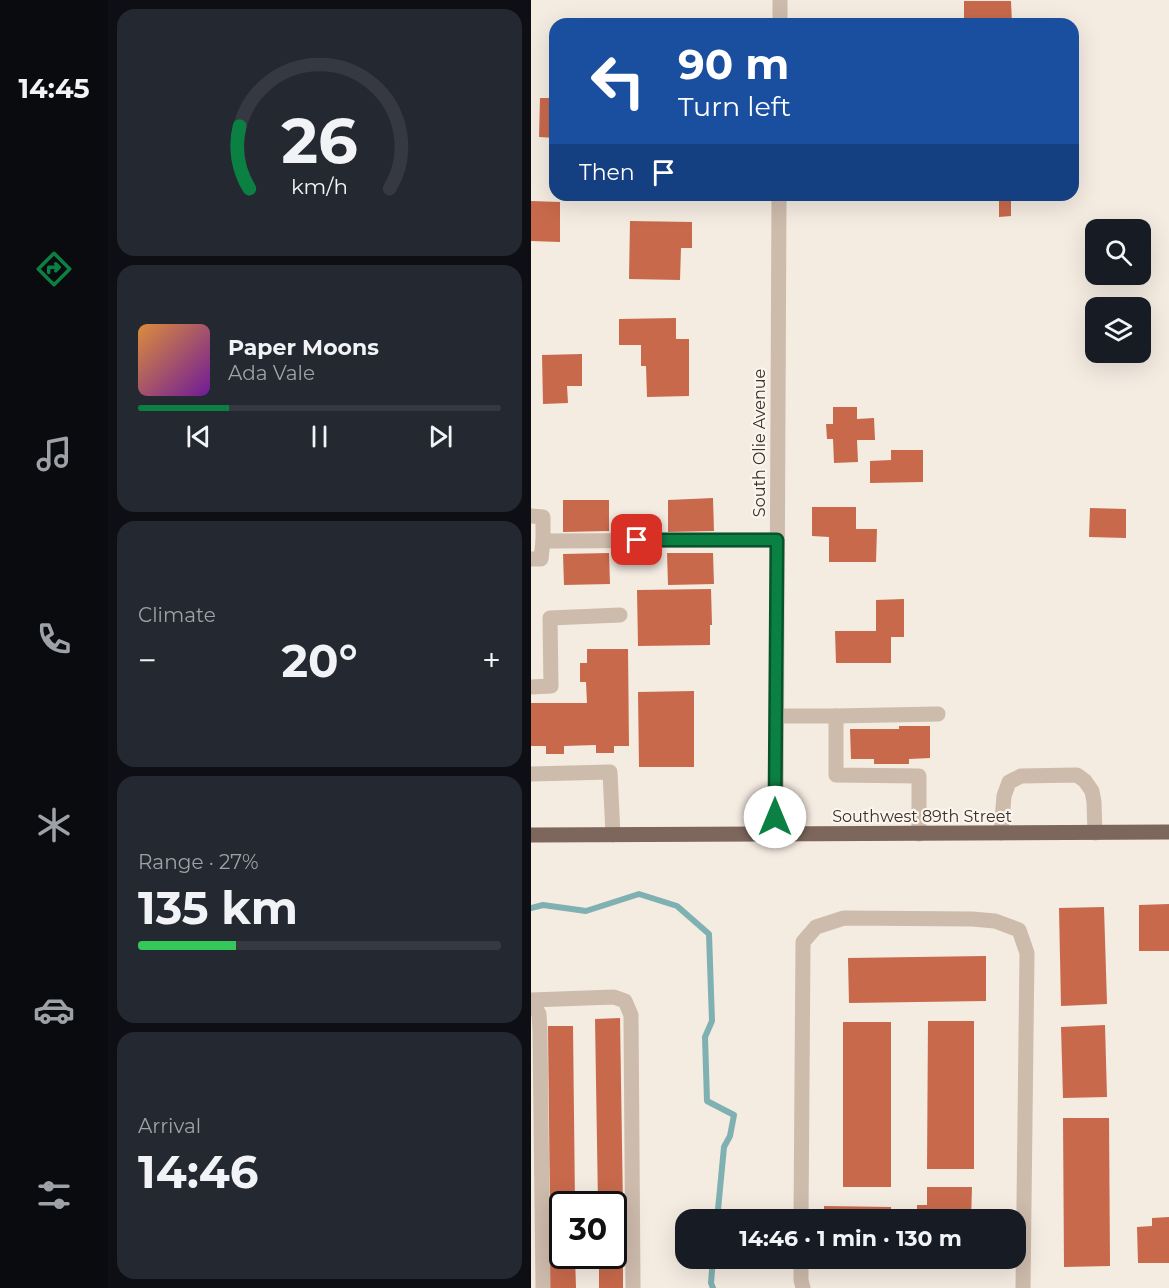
<!DOCTYPE html>
<meta charset="utf-8">
<style>
body{margin:0;font-family:Montserrat,sans-serif;background:#242831;color:#f1f3f6;height:100vh;display:flex;flex-direction:column;font-size:22px;white-space:nowrap}
*{box-sizing:border-box;margin:0}
p{font-size:20px;color:#9ea1a6}
.icon{flex:none;width:33px;height:33px;fill:none;stroke:currentColor;stroke-width:2;stroke-linecap:round;stroke-linejoin:round}
.map{position:relative;flex:1;overflow:hidden}
.sheet{display:flex;flex-direction:column;gap:9px;padding:9px;background:#0d0f14;width:423px}
.sheet>*{flex:none}
.guide{position:absolute;left:18px;top:18px;width:530px;height:183px;border-radius:18px;box-shadow:0 6px 24px #0002;background:#1a4fa0;color:#fff;overflow:hidden}
.tools{position:absolute;left:554px;top:219px;display:grid;gap:12px}
.tools a{display:grid;place-items:center;width:66px;height:66px;border-radius:12px;background:#171b24;box-shadow:0 6px 24px #0002;font-size:30px}
.speed{position:absolute;left:18px;top:1191px;display:flex;gap:12px;font-size:30px;font-weight:700;text-align:center}
.speed>*{display:grid;place-content:center;width:78px;height:78px;border-radius:50%;background:#171b24;box-shadow:0 6px 24px #0002;line-height:1}
.speed .limit{border:3px solid #111;border-radius:9px;background:#fff;color:#111}
.pin{position:absolute;display:grid;place-items:center;width:51px;height:51px;color:#fff;margin:-26px;border-radius:12px;box-shadow:0 3px 9px #0006}
.me{position:absolute;width:66px;margin:-33px;rotate:0deg;stroke-linejoin:round;filter:drop-shadow(0 0 4px #0008)}
.turn{display:flex;align-items:center;gap:21px;height:126px;padding:0 30px;font-size:27px}
.turn .icon{width:78px;height:78px;stroke-width:2.5}
.turn b{display:block;font-size:42px;line-height:51px}
.then{display:flex;align-items:center;height:57px;padding:0 30px;background:#0003;gap:12px;font-size:22px}
.big{font-size:45px;font-weight:700;line-height:1.1}
.sheet .tile{flex:1;display:flex;flex-direction:column;justify-content:center;gap:9px;min-width:0;padding:0 21px;border-radius:18px;background:#242831}
.sheet .dial{align-items:center;gap:0}
.dial svg{height:156px;overflow:visible;fill:none;stroke:#363941;stroke-width:7;stroke-linecap:round;text-anchor:middle}
.dial text{fill:#f1f3f6;stroke:none}
.song{display:flex;align-items:center;gap:18px}
.cover{width:72px;height:72px;border-radius:9px;background:linear-gradient(135deg,hsl(30 70% 55%),hsl(280 70% 35%))}
.played{height:6px;border-radius:3px;background:linear-gradient(90deg,#0b8043 25%,#363941 25%)}
.keys{display:flex;justify-content:space-around;direction:ltr}
.heat{display:flex;justify-content:space-between;align-items:center;font-size:33px;direction:ltr}
.charge{height:9px;border-radius:4px;background:linear-gradient(90deg,#34c759 27%,#363941 0)}
.trip{position:absolute;left:144px;top:1209px;width:351px;height:60px;border-radius:18px;background:#171b24;box-shadow:0 6px 24px #0002;font-weight:700;line-height:60px;text-align:center}
main{display:flex;flex:1;min-height:0}
.dock{display:flex;flex-direction:column;width:108px;justify-content:space-around;align-items:center;background:#090b0e;color:#9ea1a6}
.dock .icon{width:42px;height:42px}
.dock .active{color:#0b8043}
.dock b{font-size:27px;color:#f1f3f6}
.map>svg:first-child{display:block}
.lines{fill:none;stroke-linecap:round;stroke-linejoin:round}
.stream{stroke:#7fb0b2;stroke-width:6}
.building{fill:#c8694b}
.minor{stroke:#cdbbac;stroke-width:15}
.major{stroke:#7d675c;stroke-width:15}
.route-casing{stroke:#07532c;stroke-width:15}
.route{stroke:#0b8043;stroke-width:10}
.labels{text-anchor:middle;stroke-width:4.5;stroke-linejoin:round;paint-order:stroke}
.street-label{font-size:16px;fill:#3b302b;stroke:#fbf5ee}
</style>
<main>
<nav class="dock">
<b>14:45</b>
<svg class="icon active" aria-label="directions" viewBox="0 0 24 24"><path d="M12 3l9 9-9 9-9-9zM9 14v-3h6M13 9l2 2-2 2"/></svg>
<svg class="icon" aria-label="music" viewBox="0 0 24 24"><path d="M9 18V5l10-2v13"/><circle cx="6" cy="18" r="3"/><circle cx="16" cy="16" r="3"/></svg>
<svg class="icon" aria-label="phone" viewBox="0 0 24 24"><path d="M5 4h4l2 5-3 2q2 4 5 5l2-3 5 2v4C11 20 4 13 5 4z"/></svg>
<svg class="icon" aria-label="climate" viewBox="0 0 24 24"><path d="M12 3v18M4 7l16 10M4 17L20 7"/></svg>
<svg class="icon" aria-label="car" viewBox="0 0 24 24"><path d="M5 17H2v-5l4-1 3-4h7l3 4 3 1v5h-3M9 17h6M6 11h13"/><circle cx="7" cy="17" r="2"/><circle cx="17" cy="17" r="2"/></svg>
<svg class="icon" aria-label="filters" viewBox="0 0 24 24"><path d="M4 7h16M4 17h16"/><circle cx="9" cy="7" r="2"/><circle cx="15" cy="17" r="2"/></svg>
</nav>
<section class="sheet">
<div class="tile dial"><svg viewBox="0 0 100 80">
<path d="M14 69A42 42 0 1 1 86 69"/>
<path d="M14 69A42 42 0 0 1 9 37" stroke="#0b8043"/>
<text x="50" y="56" font-size="32" font-weight="700">26</text>
<text x="50" y="72" font-size="11">km/h</text>
</svg></div>
<div class="tile">
<div class="song"><i class="cover"></i><div><b>Paper Moons</b><p>Ada Vale</p></div></div>
<div class="played"></div>
<div class="keys"><svg class="icon" aria-label="previous" viewBox="0 0 24 24"><path d="M18 5L8 12l10 7zM5 5v14"/></svg><svg class="icon" aria-label="pause" viewBox="0 0 24 24"><path d="M8 5v14M16 5v14"/></svg><svg class="icon" aria-label="next" viewBox="0 0 24 24"><path d="M6 5l10 7-10 7zM19 5v14"/></svg></div>
</div>
<div class="tile"><p>Climate</p>
<div class="heat"><a>−</a><b class="big">20°</b><a>+</a></div>
</div>
<div class="tile"><p>Range · 27%</p><b class="big">135 km</b><div class="charge"></div></div>
<div class="tile"><p>Arrival</p><b class="big">14:46</b></div>
</section>
<div class="map">
<svg width="638" height="1288" viewBox="0 0 638 1288">
<rect width="100%" height="100%" fill="#f4ebe1"/>
<g class="lines">
<!-- stream -->
<g class="stream">
<polyline points="0,908 12,905 55,911 108,894 146,906 178,934 181,1021 174,1037 176,1101 203,1115 199,1136 193,1147 186,1220"/>
<polyline points="182,1288 180,1283 182,1258"/>
</g>
</g>
<!-- building -->
<g class="building">
<polygon points="433,1 480,1 481,24 433,24"/>
<polygon points="9,98 24,98 24,138 8,137"/>
<polygon points="468,197 480,197 480,216 468,217"/>
<polygon points="0,201 29,202 29,242 0,241"/>
<polygon points="99,221 161,222 161,248 150,248 149,280 98,279"/>
<polygon points="145,318 145,339 158,339 158,396 116,397 115,366 110,366 110,345 88,345 88,319"/>
<polygon points="51,354 51,386 36,386 37,403 12,404 11,355"/>
<polygon points="302,407 326,407 326,419 343,418 344,440 326,440 327,462 303,463 302,439 296,439 295,424 302,424"/>
<polygon points="360,450 392,450 392,482 339,483 339,461 360,460"/>
<polygon points="182,498 183,531 137,532 137,500"/>
<polygon points="32,500 78,500 78,531 32,532"/>
<polygon points="281,507 325,507 325,529 346,529 345,562 298,562 298,537 281,536"/>
<polygon points="559,508 595,509 595,538 558,537"/>
<polygon points="78,553 79,584 33,585 32,554"/>
<polygon points="136,553 182,553 183,584 137,585"/>
<polygon points="180,589 181,625 179,625 179,645 107,646 106,590"/>
<polygon points="373,599 373,637 360,637 360,663 305,663 304,631 345,631 345,600"/>
<polygon points="56,649 97,649 98,746 83,746 83,753 65,753 65,745 33,746 33,754 15,754 15,746 0,746 0,703 56,703 55,682 49,682 49,663 56,663"/>
<polygon points="163,691 163,767 108,767 107,692"/>
<polygon points="368,726 399,726 399,758 378,759 378,764 343,764 343,759 320,759 319,729 368,729"/>
<polygon points="638,904 638,951 608,951 608,905"/>
<polygon points="573,907 576,1004 530,1006 528,908"/>
<polygon points="455,956 455,1001 318,1003 317,958"/>
<polygon points="89,1018 92,1208 82,1208 82,1204 67,1204 64,1019"/>
<polygon points="397,1021 443,1021 443,1169 396,1169"/>
<rect x="312" y="1022" width="48" height="165"/>
<polygon points="574,1025 576,1097 532,1098 530,1027"/>
<polygon points="17,1026 42,1026 44,1204 32,1204 32,1210 19,1210"/>
<polygon points="532,1118 578,1118 579,1266 533,1267"/>
<polygon points="396,1187 441,1187 440,1220 386,1220 386,1205 396,1205"/>
<polygon points="293,1206 360,1207 360,1220 293,1220"/>
<polygon points="638,1217 638,1263 607,1263 606,1227 621,1226 621,1218"/>
<polygon points="19,1232 32,1232 32,1256 44,1256 45,1288 19,1288"/>
<polygon points="82,1232 92,1232 92,1288 68,1288 68,1256 82,1256"/>
<polygon points="292,1258 359,1258 359,1262 292,1261"/>
<rect x="396" y="1258" width="44" height="7"/>
</g>
<g class="lines">
<!-- minor -->
<g class="minor">
<polyline points="249,0 249,24"/>
<polyline points="0,516 12,517 12,541 246,540"/>
<polyline points="0,559 10,559 12,541"/>
<polyline points="0,687 20,686 19,618 89,615"/>
<polyline points="245,716 305,716 305,775 388,776 388,834"/>
<polyline points="305,716 407,714"/>
<polyline points="0,774 79,772 82,835"/>
<polyline points="470,833 473,796 478,782 490,776 546,775 554,781 561,791 563,802 564,833"/>
<polyline points="245,834 248,195"/>
<polyline points="0,1000 83,997 94,1001 100,1015 102,1288"/>
<polyline points="0,1001 8,1014 9,1031 12,1288"/>
<polyline points="270,1220 272,942 285,927 313,918 441,919 464,921 488,930 496,953 492,1288"/>
<polyline points="270,1258 270,1280 272,1288"/>
</g>
<!-- major -->
<polyline class="major" points="0,835 638,832"/>
</g>
<g class="lines">
<defs>
<polyline id="route" points="106,540 246,540 244,817"/>
</defs>
<!-- route casing -->
<use href="#route" class="route-casing"/>
<!-- route -->
<use href="#route" class="route"/>
</g>
<g class="labels">
<!-- street labels -->
<g class="street-label">
<text transform="translate(228 443) rotate(-90)" y="6">South Olie Avenue</text>
<text x="391" y="822">Southwest 89th Street</text>
</g>
</g>
</svg>
<div class="tools">
<a><svg class="icon" aria-label="search" viewBox="0 0 24 24"><circle cx="10" cy="10" r="6"/><path d="M15 15l6 6"/></svg></a>
<a><svg class="icon" aria-label="layers" viewBox="0 0 24 24"><path d="M12 4l9 5-9 5-9-5zM3 14l9 5 9-5"/></svg></a>
</div>
<div class="speed"><div class="limit">30</div></div>
<div class="pin" style="left:106px;top:540px;background:#d93025"><svg class="icon" aria-label="arrive" viewBox="0 0 24 24"><path d="M6 21V4h12l-3 4 3 4H6"/></svg></div>
<svg class="me" style="left:244px;top:817px" viewBox="-20 -20 40 40"><circle r="19" fill="#fff"/><path d="M0-13L10 11 0 6-10 11z" fill="#0b8043"/></svg>
<div class="trip">14:46 · 1 min · 130 m</div>
<div class="guide">
<div class="turn"><svg class="icon" aria-label="left" viewBox="0 0 24 24"><path d="M17 20v-9H6M10 6l-5 5 5 5"/></svg><div><b>90 m</b>Turn left</div></div>
<div class="then">Then<svg class="icon" aria-label="arrive" viewBox="0 0 24 24"><path d="M6 21V4h12l-3 4 3 4H6"/></svg></div>
</div>
</div>
</main>
